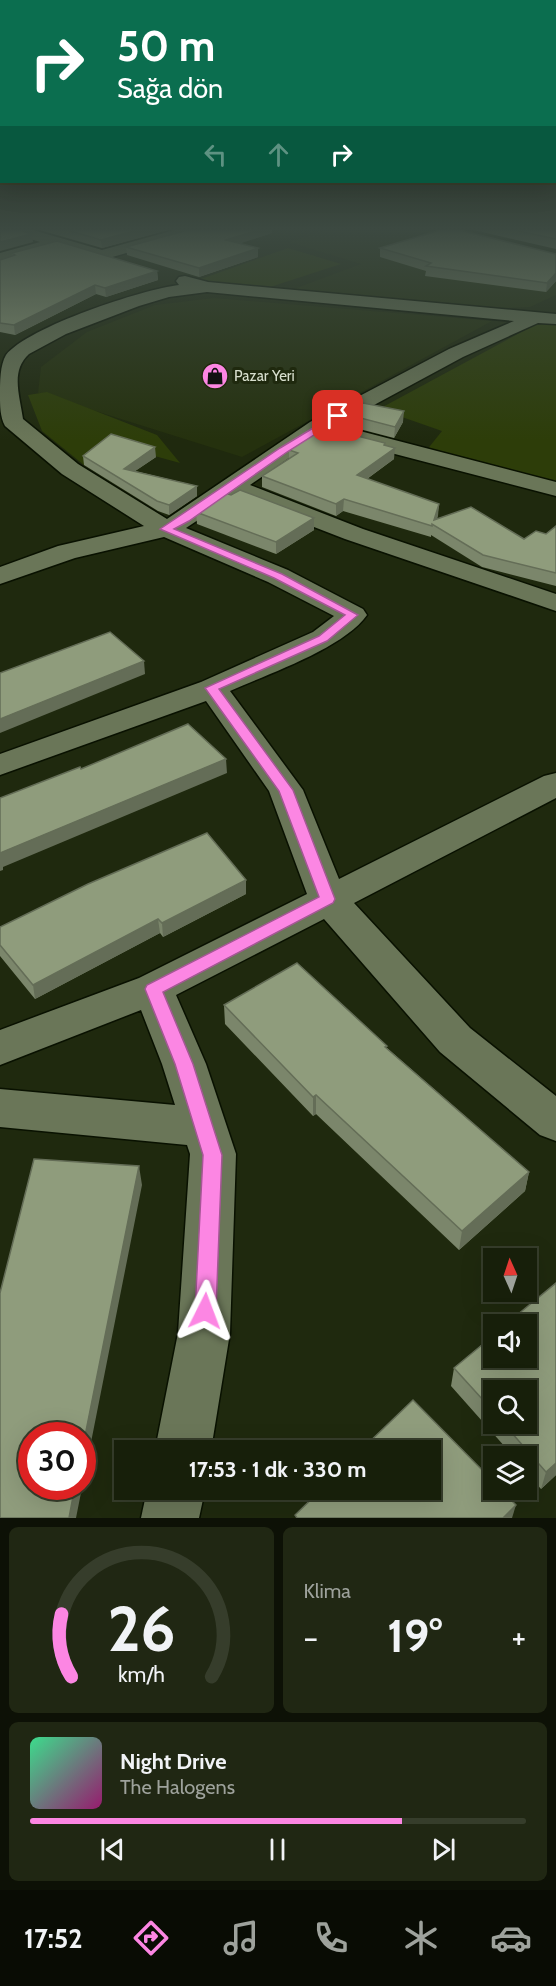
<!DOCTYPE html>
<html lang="tr">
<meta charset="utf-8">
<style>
body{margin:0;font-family:Cabin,sans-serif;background:#202713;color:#f1f3f6;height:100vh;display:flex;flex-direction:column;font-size:22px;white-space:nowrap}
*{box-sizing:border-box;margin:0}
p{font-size:20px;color:#9ea29c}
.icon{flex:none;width:33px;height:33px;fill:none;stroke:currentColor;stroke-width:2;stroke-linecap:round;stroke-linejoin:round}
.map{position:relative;height:1518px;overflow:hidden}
.details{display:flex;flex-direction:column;gap:9px;padding:9px;background:#0d1106;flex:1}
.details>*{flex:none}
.top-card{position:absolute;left:0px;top:0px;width:556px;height:183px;box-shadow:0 6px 24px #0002,0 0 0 2px #363d2b;background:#0b6e4f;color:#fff;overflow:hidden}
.needle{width:39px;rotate:357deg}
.controls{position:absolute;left:483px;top:1248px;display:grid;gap:12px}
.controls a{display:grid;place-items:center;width:54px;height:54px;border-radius:0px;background:#171f0a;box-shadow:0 6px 24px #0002,0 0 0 2px #363d2b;font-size:30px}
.speed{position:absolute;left:18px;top:1422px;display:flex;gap:12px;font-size:30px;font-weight:700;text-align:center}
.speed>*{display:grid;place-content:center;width:78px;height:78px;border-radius:50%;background:#171f0a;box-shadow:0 6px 24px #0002,0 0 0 2px #363d2b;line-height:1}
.speed .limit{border:9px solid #d22;background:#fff;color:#111}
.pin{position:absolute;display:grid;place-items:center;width:51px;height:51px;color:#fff;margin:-26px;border-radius:12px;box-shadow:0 3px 9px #0006}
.me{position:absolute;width:66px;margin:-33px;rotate:3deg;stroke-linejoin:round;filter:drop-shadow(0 0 4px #0008)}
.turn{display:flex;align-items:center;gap:21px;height:126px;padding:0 18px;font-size:27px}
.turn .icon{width:78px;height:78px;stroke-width:2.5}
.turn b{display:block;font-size:42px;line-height:51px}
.lanes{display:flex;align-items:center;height:57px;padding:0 18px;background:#0003;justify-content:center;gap:30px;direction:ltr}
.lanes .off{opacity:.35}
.big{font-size:45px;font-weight:800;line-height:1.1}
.details .widget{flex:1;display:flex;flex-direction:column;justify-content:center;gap:9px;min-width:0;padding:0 21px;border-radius:9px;background:#202713}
.details .dial{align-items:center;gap:0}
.dial svg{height:156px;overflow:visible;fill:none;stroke:#363d2b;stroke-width:7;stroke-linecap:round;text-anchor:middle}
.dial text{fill:#f1f3f6;stroke:none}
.song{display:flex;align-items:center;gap:18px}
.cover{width:72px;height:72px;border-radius:9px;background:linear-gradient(135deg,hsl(150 70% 55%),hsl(320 70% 35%))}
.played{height:6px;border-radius:3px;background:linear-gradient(90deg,#fc86e3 75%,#363d2b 75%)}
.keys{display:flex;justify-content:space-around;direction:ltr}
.heat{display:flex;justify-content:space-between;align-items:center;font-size:33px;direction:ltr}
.details .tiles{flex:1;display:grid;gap:9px;grid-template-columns:1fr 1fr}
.widget:last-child{grid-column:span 2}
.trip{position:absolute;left:114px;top:1440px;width:327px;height:60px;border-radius:0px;background:#171f0a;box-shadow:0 6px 24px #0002,0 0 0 2px #363d2b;font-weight:800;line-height:60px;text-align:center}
.tabs{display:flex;height:96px;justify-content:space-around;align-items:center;background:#090c04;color:#9ea29c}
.tabs .icon{width:42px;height:42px}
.tabs .active{color:#fc86e3}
.tabs b{font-size:27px;color:#f1f3f6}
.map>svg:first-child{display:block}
.built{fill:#25310e}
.green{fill:#2d3d09}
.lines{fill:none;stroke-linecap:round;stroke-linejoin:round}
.minor-casing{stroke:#091100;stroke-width:3}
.minor{fill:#6a7658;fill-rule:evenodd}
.wall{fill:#7b866b;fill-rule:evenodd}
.shaded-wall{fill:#646d57}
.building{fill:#8f9c7c;stroke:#646d57;stroke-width:1.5}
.route{fill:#fc86e3;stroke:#a45794;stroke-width:1.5}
.labels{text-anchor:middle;stroke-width:6;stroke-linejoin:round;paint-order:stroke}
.far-poi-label{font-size:15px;fill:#d8dfce;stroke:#1f290e;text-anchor:start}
</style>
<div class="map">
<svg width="556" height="1518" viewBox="0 0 556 1518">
<rect width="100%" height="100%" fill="#1f290e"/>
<!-- built -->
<g class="built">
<polygon points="335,228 425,228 556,261 556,295 530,307 501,308 291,290 361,264 289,242"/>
<polygon points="214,298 492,321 242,457 38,393 41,367 87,332 155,305"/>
</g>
<!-- green -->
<g class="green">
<polygon points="288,248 341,264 261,290 198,280"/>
<polygon points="540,322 556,325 556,484 426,451 442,431 379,409"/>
<polygon points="47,392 157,435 180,463 111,444 84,465 42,431 28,395"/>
</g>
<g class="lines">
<defs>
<g id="minor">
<polygon points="3,228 26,228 102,250 182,228 206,228 203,231 102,260 57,247 0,263 0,253 40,242 6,231"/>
<path d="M185 276 208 282 556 314V324L538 323 463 357 337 425 556 482V496L322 435 250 485 363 529 556 594V611L345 539 234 496 186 528 288 570 363 609 367 615C344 648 268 674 230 691L303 790 339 879 544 776 556 773V798L354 903 470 1028 556 1096V1141L540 1135 440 1052 324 919 176 995 206 1064 236 1154 230 1333 211 1450H155L178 1333 190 1154 187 1145 0 1127V1089L175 1105 162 1064 141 1010 0 1065V1030L139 978 307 894 269 791 206 701 0 775V754L201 682 313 632 334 616 268 582 164 537 75 558 0 584V567L58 546 144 526 62 474 5 426C0 417 0 405 0 395 0 382 0 365 6 355 28 327 143 289 179 285L176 281 179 277ZM207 292 514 321 449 349 310 422 167 519 78 464 23 419C20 396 10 371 29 354L66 334 139 306 169 297Z"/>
<polygon points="147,1490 205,1490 199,1518 141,1518"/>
</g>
</defs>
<!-- minor casing -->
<use href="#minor" class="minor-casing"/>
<!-- minor -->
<use href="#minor" class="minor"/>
</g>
<!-- wall -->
<g class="wall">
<polygon points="33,228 175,228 102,248"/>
<polygon points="465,228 556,228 556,249"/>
<polygon points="272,233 240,243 258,257 199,277 127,255 126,247"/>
<polygon points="380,248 556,254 556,281 546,292 425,276 426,271 380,257"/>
<polygon points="12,253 157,271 158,280 106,297 96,294 15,335 0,332 0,260 12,256"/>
<polygon points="345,414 403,422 394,438 344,425"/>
<polygon points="385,443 385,445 394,459 367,479 439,504 437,519 524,539 546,534 556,526 556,586 482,567 431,535 431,537 343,511 336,516 262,487 262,476 289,459 289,450"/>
<polygon points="83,456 156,457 135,471 197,486 197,496 169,515 158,511 84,465"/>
<polygon points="196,512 314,530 276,554 197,524"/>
<polygon points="246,894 163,937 160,933 35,999 0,956 0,927"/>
<polygon points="224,1005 387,1048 529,1172 525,1191 459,1250 316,1114 313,1116 225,1024"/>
<path d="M556 1283V1475L541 1489 526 1472V1456H513L451 1386 454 1368ZM494 1390 526 1424H494Z"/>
</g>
<!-- shaded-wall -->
<g class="shaded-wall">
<polygon points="145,228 175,228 102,248 101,240"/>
<polygon points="265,228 272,228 272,233 226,248 226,240"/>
<polygon points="32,234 33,242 0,251 0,242"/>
<polygon points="258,248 258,257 199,277 199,268"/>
<polygon points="157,271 158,280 106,297 105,288"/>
<polygon points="556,273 556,281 546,292 547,283"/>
<polygon points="95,285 96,294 15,335 14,325"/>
<polygon points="404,411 403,422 394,438 395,427"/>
<polygon points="155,447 156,457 125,478 124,469"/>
<polygon points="395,448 394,459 357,486 357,475"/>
<polygon points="197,486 197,496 169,515 169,505"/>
<polygon points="344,499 343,511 336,516 336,504"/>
<polygon points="439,504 438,516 435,525 434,520"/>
<polygon points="314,518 314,530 276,554 276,542"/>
<polygon points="144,661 145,674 0,733 0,719"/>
<polygon points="226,759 227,773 3,867 3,870 0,871 0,853"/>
<polygon points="246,880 246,894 163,937 162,923"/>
<polygon points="158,919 160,933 35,999 33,985"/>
<polygon points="316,1095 316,1114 313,1116 313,1097"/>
<polygon points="139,1166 142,1185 76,1518 69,1518 75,1486 82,1486 82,1451"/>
<polygon points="529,1172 525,1191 459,1250 462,1231"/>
<polygon points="556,1463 556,1475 541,1489 546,1472"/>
<polygon points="516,1505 512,1518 503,1518"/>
</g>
<!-- building -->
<g class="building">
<polygon points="0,228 12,228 32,234 0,242"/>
<polygon points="60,228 145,228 101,240"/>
<polygon points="195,228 265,228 226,240 258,248 199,268 126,247"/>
<polygon points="447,228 451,228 556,254 556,273 547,283 426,266 431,263 380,248"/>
<polygon points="504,228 556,228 556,239"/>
<polygon points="57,241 157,271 105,288 95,285 14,325 0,323 0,260 15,255 12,253"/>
<polygon points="363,403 404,411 395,427 345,414"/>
<polygon points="321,428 326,428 385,443 384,445 395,448 357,475 439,504 434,520 471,507 524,539 536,531 546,534 556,526 556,573 483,555 432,524 432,526 344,499 336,504 262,476 298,453 289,450"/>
<polygon points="111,434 155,447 124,469 197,486 169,505 157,501 83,456"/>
<polygon points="240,490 314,518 276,542 196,512 225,493 231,495"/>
<polygon points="110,632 144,661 0,719 0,673"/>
<polygon points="188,724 226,759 0,853 0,798 80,767 81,769"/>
<polygon points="207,833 246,880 162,923 158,919 33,985 0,945 0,927 88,884"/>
<polygon points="297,963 387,1046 385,1047 529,1172 462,1231 316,1095 313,1097 224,1005"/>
<polygon points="34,1159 139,1166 82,1451 82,1436 32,1436 32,1486 75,1486 69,1518 0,1518 0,1293"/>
<polygon points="556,1283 556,1463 546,1472 504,1424 526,1424 526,1390 494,1390 494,1412 454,1368 494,1335 494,1358 526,1358 526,1324 506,1324"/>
<polygon points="413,1400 494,1482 494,1490 501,1490 516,1505 503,1518 297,1518 295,1515 321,1490 430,1490 430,1450 361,1450"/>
</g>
<!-- sky -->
<linearGradient id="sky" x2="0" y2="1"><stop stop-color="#111708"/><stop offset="0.52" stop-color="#3c4941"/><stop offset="1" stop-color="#3c4941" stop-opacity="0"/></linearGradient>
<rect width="556" height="440" fill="url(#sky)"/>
<!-- route -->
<polygon class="route" points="338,413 343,416 341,418 287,452 189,521 174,529 282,574 358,615 327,641 219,689 293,790 335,899 333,903 163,992 193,1064 222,1155 216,1311 213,1318 205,1321 198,1318 195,1311 203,1155 175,1064 145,989 147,985 319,897 279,791 205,688 319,636 345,615 274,578 160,529 280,448"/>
<!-- icons -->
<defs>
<symbol id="shop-disc" viewBox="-11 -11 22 22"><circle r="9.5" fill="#fc86e3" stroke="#1f290e"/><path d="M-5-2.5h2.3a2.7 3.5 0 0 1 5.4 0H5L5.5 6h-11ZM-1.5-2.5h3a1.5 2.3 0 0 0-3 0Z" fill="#111"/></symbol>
</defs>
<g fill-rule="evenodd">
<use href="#shop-disc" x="200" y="361" width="30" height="30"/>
</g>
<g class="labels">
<!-- far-poi labels -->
<g class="far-poi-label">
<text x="234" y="381">Pazar Yeri</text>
</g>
</g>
</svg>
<div class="controls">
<a><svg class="needle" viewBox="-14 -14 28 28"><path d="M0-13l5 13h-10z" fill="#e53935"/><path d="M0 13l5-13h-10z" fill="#9ea29c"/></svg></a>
<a><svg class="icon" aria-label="sound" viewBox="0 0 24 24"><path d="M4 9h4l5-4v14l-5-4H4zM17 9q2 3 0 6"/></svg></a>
<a><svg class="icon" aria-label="search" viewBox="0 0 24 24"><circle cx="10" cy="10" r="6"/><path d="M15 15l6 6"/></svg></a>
<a><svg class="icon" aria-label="layers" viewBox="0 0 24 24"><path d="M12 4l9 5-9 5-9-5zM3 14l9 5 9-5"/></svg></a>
</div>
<div class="speed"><div class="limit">30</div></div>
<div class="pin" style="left:338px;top:416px;background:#d93025"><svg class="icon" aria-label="arrive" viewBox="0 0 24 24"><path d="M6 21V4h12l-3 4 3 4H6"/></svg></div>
<svg class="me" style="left:205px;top:1311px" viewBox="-20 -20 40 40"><path d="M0-17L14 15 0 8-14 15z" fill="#fc86e3" stroke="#fff" stroke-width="4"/></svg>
<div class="trip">17:53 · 1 dk · 330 m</div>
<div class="top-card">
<div class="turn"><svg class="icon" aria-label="right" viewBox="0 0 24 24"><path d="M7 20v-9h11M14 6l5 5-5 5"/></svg><div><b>50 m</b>Sağa dön</div></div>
<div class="lanes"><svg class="icon off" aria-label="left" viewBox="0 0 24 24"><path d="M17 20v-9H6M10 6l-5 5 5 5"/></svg><svg class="icon off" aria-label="ahead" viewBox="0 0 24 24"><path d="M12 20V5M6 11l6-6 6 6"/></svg><svg class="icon" aria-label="right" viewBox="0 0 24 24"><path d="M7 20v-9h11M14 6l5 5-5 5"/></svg></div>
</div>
</div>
<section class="details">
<div class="tiles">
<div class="widget dial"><svg viewBox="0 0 100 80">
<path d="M14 69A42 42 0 1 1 86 69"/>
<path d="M14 69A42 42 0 0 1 9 37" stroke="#fc86e3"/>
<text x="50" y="56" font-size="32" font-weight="700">26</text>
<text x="50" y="72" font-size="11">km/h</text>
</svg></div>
<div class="widget"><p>Klima</p>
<div class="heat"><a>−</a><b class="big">19°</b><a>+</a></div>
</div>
<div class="widget">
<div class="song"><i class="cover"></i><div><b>Night Drive</b><p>The Halogens</p></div></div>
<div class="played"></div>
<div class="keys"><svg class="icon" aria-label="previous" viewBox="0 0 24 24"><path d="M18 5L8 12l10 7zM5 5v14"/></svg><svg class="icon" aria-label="pause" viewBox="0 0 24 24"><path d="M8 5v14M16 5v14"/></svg><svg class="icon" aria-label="next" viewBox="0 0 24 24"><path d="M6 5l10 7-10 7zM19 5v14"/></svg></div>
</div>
</div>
</section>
<nav class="tabs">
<b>17:52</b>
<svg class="icon active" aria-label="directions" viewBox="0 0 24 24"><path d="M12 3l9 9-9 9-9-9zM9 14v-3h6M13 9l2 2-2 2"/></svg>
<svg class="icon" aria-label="music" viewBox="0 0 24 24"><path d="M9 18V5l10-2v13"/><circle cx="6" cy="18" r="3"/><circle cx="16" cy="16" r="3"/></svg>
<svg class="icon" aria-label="phone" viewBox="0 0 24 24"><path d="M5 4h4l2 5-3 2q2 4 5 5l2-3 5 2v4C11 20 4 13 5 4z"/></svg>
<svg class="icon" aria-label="climate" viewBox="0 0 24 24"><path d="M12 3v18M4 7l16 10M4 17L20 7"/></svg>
<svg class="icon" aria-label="car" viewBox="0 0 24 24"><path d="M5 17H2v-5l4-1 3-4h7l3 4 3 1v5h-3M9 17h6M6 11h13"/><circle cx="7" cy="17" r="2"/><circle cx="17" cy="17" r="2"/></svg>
</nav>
